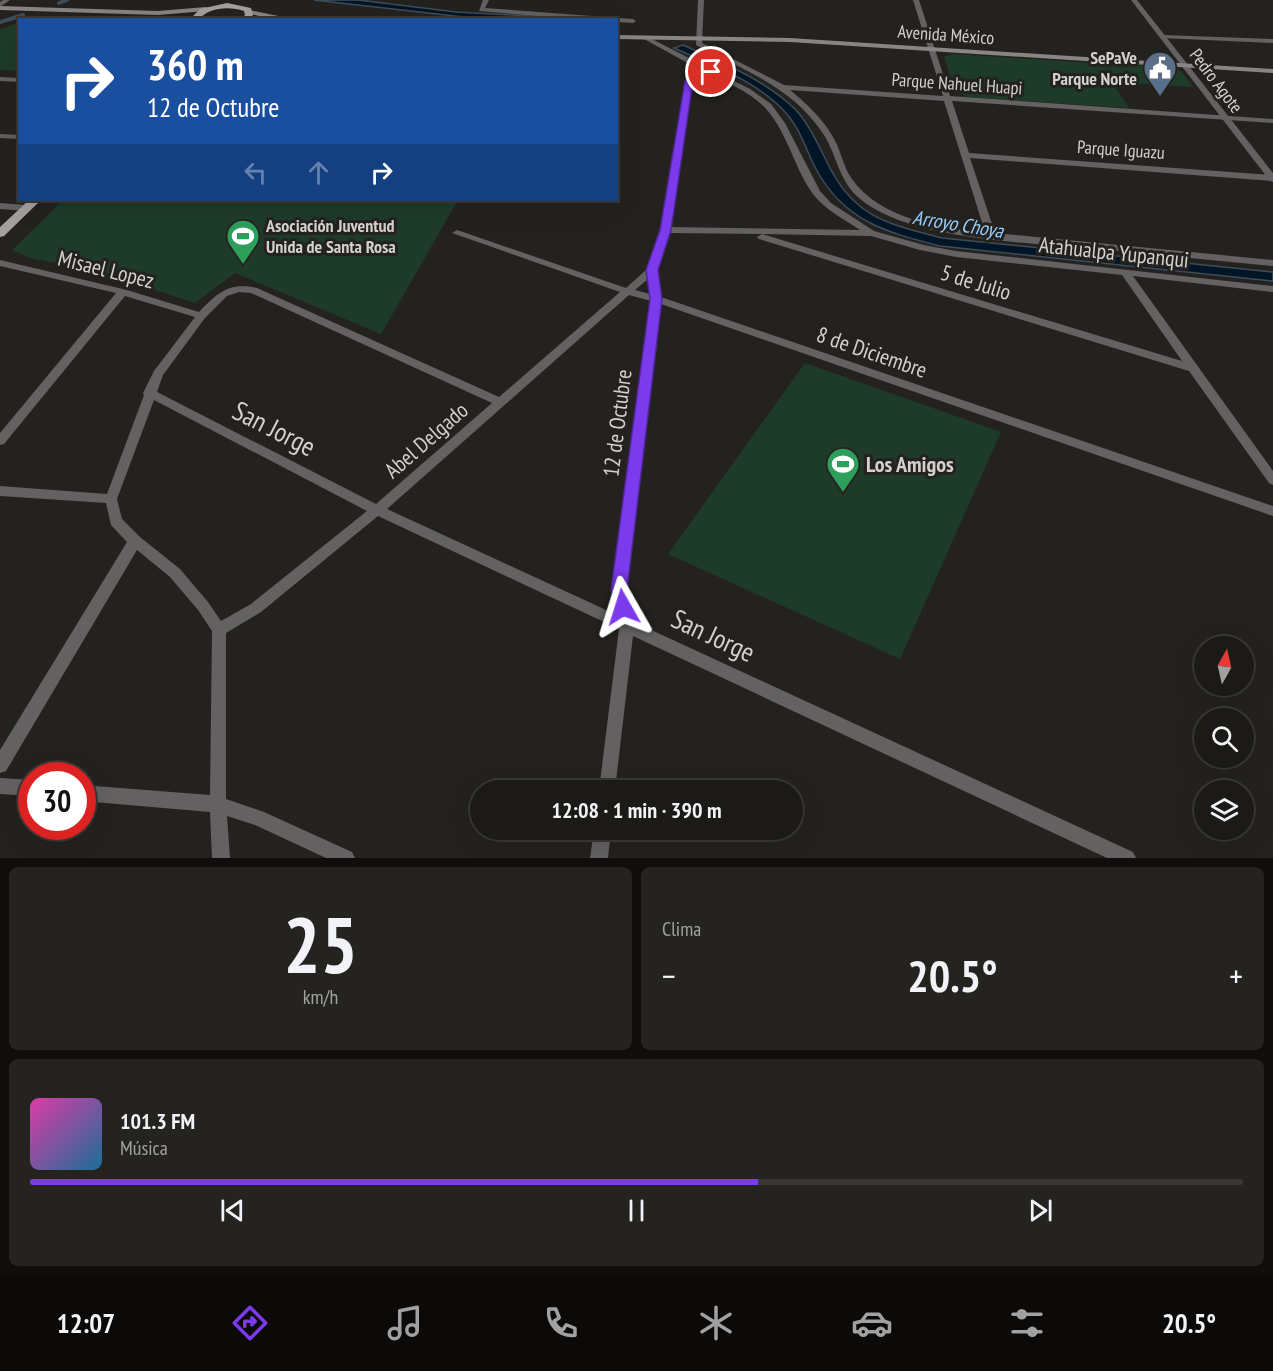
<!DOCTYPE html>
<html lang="es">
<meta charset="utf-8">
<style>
body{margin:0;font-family:"PT Sans Narrow",sans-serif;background:#242320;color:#f1f3f6;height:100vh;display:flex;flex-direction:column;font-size:22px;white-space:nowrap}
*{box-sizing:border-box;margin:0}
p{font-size:20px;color:#a0a1a1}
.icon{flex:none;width:33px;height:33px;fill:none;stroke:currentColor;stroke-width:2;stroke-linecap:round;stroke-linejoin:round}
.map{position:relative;height:858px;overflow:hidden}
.side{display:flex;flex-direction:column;gap:9px;padding:9px;background:#0f0e0d;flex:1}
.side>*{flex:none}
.guide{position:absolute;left:18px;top:18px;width:600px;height:183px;border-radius:0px;box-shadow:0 6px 24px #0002,0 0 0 2px #393836;background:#1a4fa0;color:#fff;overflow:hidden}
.needle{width:39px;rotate:8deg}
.buttons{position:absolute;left:1194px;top:636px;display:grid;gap:12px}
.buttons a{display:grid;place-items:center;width:60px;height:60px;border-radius:50%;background:#1b1a17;box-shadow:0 6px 24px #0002,0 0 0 2px #393836;font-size:30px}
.speed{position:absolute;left:18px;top:762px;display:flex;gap:12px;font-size:30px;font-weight:700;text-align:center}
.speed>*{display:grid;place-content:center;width:78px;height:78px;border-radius:50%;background:#1b1a17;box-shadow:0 6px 24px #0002,0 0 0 2px #393836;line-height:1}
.speed .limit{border:9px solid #d22;background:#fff;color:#111}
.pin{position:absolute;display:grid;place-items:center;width:51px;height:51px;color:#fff;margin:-26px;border:3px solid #fff;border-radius:50%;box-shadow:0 2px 6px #0007}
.me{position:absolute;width:66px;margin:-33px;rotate:354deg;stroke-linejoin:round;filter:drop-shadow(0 0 4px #0008)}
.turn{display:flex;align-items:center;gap:21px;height:126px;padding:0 30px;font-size:27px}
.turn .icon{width:78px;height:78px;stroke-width:2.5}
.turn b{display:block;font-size:42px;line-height:51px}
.lanes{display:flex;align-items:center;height:57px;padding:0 30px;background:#0003;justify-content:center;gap:30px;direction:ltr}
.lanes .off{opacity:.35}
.big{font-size:45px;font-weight:700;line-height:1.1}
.side .widget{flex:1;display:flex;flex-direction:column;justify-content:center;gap:9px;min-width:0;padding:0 21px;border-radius:9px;background:#242320}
.side .dial{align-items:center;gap:0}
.dial b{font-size:78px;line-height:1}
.song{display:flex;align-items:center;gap:18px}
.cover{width:72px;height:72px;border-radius:9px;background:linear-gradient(135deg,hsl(320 70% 55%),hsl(200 70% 35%))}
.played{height:6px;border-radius:3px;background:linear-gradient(90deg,#7c3aed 60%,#393836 60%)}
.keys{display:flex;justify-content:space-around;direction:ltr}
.heat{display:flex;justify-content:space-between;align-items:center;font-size:33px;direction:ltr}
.side .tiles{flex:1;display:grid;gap:9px;grid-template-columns:1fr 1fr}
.widget:last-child{grid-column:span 2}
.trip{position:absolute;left:470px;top:780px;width:333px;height:60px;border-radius:30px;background:#1b1a17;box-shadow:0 6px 24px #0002,0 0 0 2px #393836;font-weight:700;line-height:60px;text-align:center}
.tabs{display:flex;height:96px;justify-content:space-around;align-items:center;background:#0b0a09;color:#a0a1a1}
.tabs .icon{width:42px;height:42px}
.tabs .current{color:#7c3aed}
.tabs b{font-size:27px;color:#f1f3f6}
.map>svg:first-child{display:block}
.green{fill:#1e3b2a}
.water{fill:#001526;stroke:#3f4d59;stroke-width:1.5}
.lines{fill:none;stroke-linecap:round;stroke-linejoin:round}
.stream{stroke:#3f4d59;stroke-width:4}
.minor{fill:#636161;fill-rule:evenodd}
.tertiary{fill:#636161;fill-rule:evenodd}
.secondary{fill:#888584;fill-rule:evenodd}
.primary{fill:#a4a09f;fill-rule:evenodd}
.route{fill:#7c3aed;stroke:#51269a;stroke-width:1.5}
.labels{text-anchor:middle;stroke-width:6;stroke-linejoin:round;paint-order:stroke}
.far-street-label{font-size:18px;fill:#d3d1cf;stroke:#24221f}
.far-poi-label{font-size:18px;font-weight:bold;fill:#d3d1cf;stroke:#24221f;text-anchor:end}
.far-water-label{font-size:20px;font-style:italic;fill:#97cefb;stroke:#24221f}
.street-label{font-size:22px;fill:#d3d1cf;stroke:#24221f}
.poi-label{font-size:22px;font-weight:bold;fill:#d3d1cf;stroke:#24221f;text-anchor:start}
.near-street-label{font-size:27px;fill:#d3d1cf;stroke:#24221f}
</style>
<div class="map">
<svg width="1273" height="858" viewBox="0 0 1273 858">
<rect width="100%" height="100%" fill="#24221f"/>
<!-- green -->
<g class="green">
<polygon points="19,23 19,71 0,70 0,29"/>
<polygon points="953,54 1171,68 1181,71 1193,87 1112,82 1129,108 968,97 955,91 944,57"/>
<polygon points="63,200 458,200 381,334 235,273 195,303 107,274 30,258 12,250"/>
<polygon points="805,363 1001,432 900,659 668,554"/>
</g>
<!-- water -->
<g class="water">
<polygon points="314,0 358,0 456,12 583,19 481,19"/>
<path d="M683 45C722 63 764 79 795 109 810 125 818 145 828 164 854 218 889 224 942 238L1273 272V281L940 246C885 232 844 221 816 169 806 150 800 128 785 112 757 81 712 65 674 48Z"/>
</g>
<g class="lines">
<!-- stream -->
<g class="stream">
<polyline points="59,3 67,0"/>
<polyline points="0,22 23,15"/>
</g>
<!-- minor -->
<g class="minor">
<polygon points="3,0 10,0 0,7 0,2"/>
<polygon points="483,0 489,0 485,8 633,19 636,21 633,23 616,22 616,20 585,20 479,11"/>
<path d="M698 0H704L702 43 784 85 943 96 913 0H919L950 96 1273 119V123L952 101 969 153 1273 175V181L970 158 995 233 1273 260V266C1211 260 1149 254 1087 248 1024 242 908 240 859 198 839 181 837 156 824 135 794 88 744 70 696 45ZM790 90 944 101 985 232C940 228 880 219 852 179 843 167 841 150 833 137 822 118 807 104 790 90Z"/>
<polygon points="1163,35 1273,39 1273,43 1161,38 1160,37"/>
<path d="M646 36 750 89 771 104 785 123 820 191 831 203 874 231 924 245 956 251 1273 286V292L1133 276 1273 471V485L1269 483 1189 371 759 239 757 237 762 234 669 233 657 270 661 297 1273 506V516L661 304 626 590 634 622 1133 852 1136 858H1107L633 636 615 790H599L619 629 378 516 261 612 226 633V799L264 812 352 852 355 858H326L255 825 227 816 230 858H212L210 812 82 801V785L210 795 212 631 198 610 170 577 137 550 6 771 0 773V750L127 542 111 525 106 503 0 496V486L107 494 144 395 143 393 154 371 195 317 125 296 4 444 0 445V433L116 293 0 266V260L127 290 199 312C218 293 228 282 257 288L499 397 620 292 452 233 457 230 460 231 626 288 647 269 660 230 685 80 695 67 644 39 643 38ZM700 69C722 81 751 91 767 110 788 134 794 168 813 194 825 210 844 219 860 230L670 227 693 80ZM762 234 871 236 920 250 956 257 1122 275 1182 361ZM648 279 650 294 635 290ZM239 292 251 293 492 403 376 504 157 392 163 375 205 318 227 296ZM629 295 651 301 612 590 617 615 387 509ZM154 400 367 511 251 604 221 621 208 602 180 569 140 537 122 519 117 499Z"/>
<polygon points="0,77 20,78 20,82 0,81"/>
<polygon points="0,134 20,135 20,139 0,138"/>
<polygon points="0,203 26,205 31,208 26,211 0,209"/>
<polygon points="0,778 32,780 32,796 0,794"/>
<polygon points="594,830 611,830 608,858 590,858"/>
</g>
<!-- tertiary -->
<polygon class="tertiary" points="1131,0 1137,0 1273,173 1273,182 1270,181"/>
<!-- secondary -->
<g class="secondary">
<polygon points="0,6 158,11 206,7 209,9 206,11 158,15 0,10"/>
<polygon points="249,10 288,18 291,20 276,20 247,13 246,12"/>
<polygon points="616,35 790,38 1273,69 1273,73 790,42 616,39"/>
</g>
<!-- primary -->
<g class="primary">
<path d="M227 3 251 8 253 15 249 20H240L245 15 244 11C229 6 209 7 198 20H189L200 9Z"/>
<polygon points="29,200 41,200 4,236 0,237 0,227"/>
</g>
</g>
<!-- route -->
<polygon class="route" points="699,64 715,72 711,74 700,70 693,81 671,230 658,270 662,299 627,590 631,607 629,612 623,614 617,612 611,590 650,299 646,270 660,230 685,81"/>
<!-- icons -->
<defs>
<symbol id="civic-pin" viewBox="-11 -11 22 30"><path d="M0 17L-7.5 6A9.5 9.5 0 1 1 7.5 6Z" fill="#5c6f8a" stroke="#24221f"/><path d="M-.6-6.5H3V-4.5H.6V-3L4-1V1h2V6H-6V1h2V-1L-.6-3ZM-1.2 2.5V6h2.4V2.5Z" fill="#fff"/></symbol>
<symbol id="stadium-pin" viewBox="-11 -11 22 30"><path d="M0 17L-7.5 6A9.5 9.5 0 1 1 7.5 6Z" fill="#2e9e5b" stroke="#24221f"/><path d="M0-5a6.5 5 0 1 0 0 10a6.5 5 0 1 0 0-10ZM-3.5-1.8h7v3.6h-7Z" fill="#fff"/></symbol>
</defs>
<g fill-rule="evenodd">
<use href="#civic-pin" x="1141" y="49" width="38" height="52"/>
<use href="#stadium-pin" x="224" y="217" width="38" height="52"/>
<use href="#stadium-pin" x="824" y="445" width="38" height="52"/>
</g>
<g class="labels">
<!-- far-street labels -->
<g class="far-street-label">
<text transform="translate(946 35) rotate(4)" y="6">Avenida México</text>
<text transform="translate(1216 81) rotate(53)" y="6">Pedro Agote</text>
<text transform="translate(957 84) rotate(4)" y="6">Parque Nahuel Huapi</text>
<text transform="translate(1121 150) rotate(4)" y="6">Parque Iguazu</text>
</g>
<!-- far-poi labels -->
<g class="far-poi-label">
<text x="1137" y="64">SePaVe<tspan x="1137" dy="21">Parque Norte</tspan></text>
<text x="266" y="232" text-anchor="start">Asociación Juventud<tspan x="266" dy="21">Unida de Santa Rosa</tspan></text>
</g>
<!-- far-water labels -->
<g class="far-water-label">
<text transform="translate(958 224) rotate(9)" y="7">Arroyo Choya</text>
</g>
<!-- street labels -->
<g class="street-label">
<text transform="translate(1114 252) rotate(6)" y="8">Atahualpa Yupanqui</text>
<text transform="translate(106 269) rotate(14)" y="8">Misael Lopez</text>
<text transform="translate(976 282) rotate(17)" y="8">5 de Julio</text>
<text transform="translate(872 352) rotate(19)" y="8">8 de Diciembre</text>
<text transform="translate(617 423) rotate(-83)" y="8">12 de Octubre</text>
<text transform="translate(426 440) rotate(-41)" y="8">Abel Delgado</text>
</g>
<!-- poi labels -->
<g class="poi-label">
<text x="866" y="472">Los Amigos</text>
</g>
<!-- near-street labels -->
<g class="near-street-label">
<text transform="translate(274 429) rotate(27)" y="9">San Jorge</text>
<text transform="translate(713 636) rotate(25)" y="9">San Jorge</text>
</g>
</g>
</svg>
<div class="buttons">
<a><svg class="needle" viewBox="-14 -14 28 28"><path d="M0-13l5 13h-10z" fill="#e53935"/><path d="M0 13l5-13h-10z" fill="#a0a1a1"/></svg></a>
<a><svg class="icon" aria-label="search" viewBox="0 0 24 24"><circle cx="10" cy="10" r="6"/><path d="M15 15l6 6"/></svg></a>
<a><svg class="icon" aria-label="layers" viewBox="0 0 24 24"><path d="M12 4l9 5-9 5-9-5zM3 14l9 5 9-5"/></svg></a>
</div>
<div class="speed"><div class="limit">30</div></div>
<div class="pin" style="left:711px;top:72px;background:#d93025"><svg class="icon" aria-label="arrive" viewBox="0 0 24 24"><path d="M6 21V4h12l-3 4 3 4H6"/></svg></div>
<svg class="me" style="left:623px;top:607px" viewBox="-20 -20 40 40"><path d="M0-17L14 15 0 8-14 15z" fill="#7c3aed" stroke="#fff" stroke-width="4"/></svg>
<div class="trip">12:08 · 1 min · 390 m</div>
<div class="guide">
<div class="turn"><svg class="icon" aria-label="right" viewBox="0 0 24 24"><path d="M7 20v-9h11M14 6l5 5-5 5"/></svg><div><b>360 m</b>12 de Octubre</div></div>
<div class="lanes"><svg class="icon off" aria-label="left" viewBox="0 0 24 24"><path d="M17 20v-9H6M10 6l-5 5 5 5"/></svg><svg class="icon off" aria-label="ahead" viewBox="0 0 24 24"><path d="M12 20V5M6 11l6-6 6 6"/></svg><svg class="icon" aria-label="right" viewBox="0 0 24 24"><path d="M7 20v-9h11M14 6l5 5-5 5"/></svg></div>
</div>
</div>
<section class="side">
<div class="tiles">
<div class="widget dial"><b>25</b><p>km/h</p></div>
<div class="widget"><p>Clima</p>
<div class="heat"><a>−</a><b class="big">20.5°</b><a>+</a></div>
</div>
<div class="widget">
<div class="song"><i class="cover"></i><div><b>101.3 FM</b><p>Música</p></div></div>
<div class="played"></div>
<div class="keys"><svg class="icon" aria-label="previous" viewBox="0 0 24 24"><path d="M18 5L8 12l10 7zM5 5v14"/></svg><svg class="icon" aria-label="pause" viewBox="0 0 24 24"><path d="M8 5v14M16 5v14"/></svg><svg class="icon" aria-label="next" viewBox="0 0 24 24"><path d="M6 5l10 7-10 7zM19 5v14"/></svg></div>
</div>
</div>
</section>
<nav class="tabs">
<b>12:07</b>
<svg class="icon current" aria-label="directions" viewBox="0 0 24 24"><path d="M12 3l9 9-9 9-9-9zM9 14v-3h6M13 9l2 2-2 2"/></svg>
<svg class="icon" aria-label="music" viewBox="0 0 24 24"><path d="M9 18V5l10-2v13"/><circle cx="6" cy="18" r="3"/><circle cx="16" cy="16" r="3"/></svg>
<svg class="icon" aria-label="phone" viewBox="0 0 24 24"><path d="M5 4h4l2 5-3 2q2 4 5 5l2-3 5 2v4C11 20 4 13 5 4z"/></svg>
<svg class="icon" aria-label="climate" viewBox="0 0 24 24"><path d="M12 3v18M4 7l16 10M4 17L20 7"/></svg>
<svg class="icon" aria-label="car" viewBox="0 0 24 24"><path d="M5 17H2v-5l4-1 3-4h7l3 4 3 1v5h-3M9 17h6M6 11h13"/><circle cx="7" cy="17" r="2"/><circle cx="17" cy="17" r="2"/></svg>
<svg class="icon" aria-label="filters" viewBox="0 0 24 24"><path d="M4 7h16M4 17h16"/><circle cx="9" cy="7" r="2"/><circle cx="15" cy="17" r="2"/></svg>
<b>20.5°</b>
</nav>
